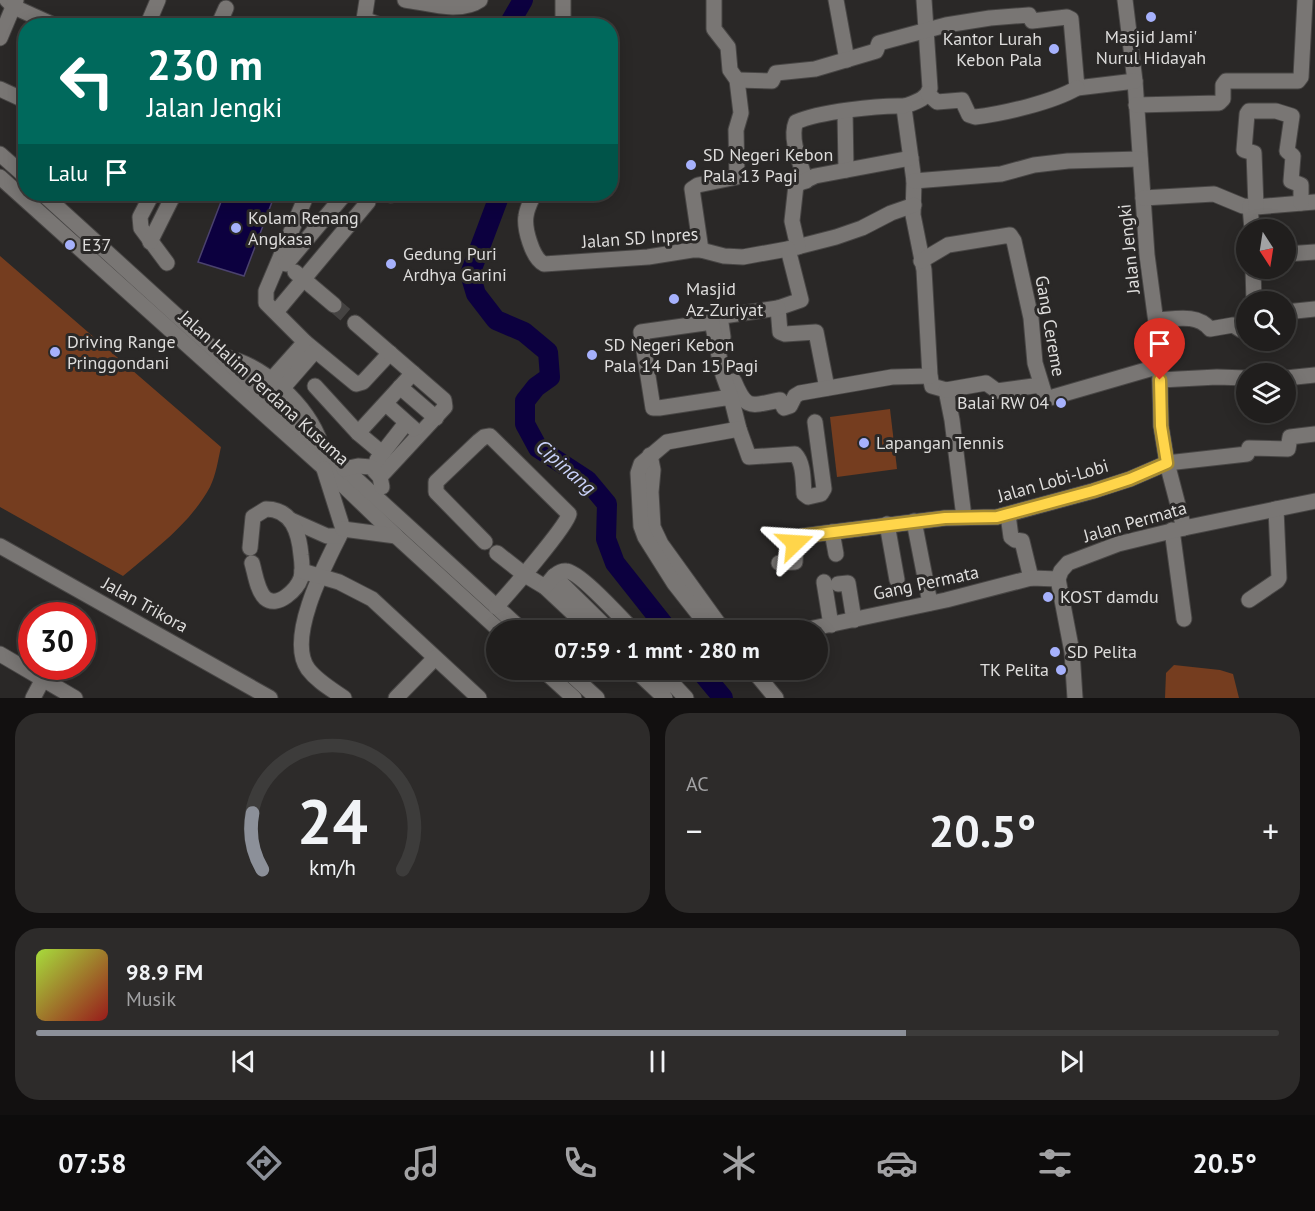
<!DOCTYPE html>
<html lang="id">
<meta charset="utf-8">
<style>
body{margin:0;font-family:"PT Sans",sans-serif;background:#2d2b2a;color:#f1f3f6;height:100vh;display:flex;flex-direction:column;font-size:22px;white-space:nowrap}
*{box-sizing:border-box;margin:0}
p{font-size:20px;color:#a2a2a4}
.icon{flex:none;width:33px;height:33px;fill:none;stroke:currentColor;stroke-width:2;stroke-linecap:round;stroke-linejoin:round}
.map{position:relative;height:698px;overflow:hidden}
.side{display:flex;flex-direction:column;gap:15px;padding:15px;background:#121010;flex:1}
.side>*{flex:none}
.top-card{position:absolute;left:18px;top:18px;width:600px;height:183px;border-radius:24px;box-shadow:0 3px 15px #0003,0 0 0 2px #3d3c3b;background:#00695c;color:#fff;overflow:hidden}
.needle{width:39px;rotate:168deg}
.fabs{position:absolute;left:1236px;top:219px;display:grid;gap:12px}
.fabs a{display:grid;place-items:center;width:60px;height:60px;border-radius:50%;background:#201e1d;box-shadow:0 3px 15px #0003,0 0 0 2px #3d3c3b;font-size:30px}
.speed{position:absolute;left:18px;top:602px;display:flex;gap:12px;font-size:30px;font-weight:700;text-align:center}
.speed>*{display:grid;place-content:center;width:78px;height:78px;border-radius:50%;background:#201e1d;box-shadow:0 3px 15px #0003,0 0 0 2px #3d3c3b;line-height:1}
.speed .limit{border:9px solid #d22;background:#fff;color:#111}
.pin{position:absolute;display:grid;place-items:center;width:51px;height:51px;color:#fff;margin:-62px -26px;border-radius:50% 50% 50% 0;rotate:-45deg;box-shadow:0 0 6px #0007}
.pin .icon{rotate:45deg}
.me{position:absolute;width:66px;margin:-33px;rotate:70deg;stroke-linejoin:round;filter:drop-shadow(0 0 4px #0008)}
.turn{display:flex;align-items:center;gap:21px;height:126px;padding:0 30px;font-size:27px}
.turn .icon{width:78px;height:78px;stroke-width:2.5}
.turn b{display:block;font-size:42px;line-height:51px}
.then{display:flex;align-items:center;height:57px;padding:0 30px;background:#0003;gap:12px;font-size:22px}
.big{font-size:45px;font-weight:800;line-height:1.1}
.side .card{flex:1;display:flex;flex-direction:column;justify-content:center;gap:9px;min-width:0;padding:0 21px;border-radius:24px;background:#2d2b2a}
.side .dial{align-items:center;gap:0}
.dial svg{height:156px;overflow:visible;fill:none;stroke:#3d3c3b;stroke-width:7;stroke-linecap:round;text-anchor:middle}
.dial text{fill:#f1f3f6;stroke:none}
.song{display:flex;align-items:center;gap:18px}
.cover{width:72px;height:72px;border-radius:9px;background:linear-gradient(135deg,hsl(80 70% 55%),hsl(0 70% 35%))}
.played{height:6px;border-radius:3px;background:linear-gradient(90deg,#8c9099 70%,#3d3c3b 70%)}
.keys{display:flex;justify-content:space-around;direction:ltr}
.heat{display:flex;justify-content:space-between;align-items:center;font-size:33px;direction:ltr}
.side .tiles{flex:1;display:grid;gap:15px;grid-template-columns:1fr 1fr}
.card:last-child{grid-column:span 2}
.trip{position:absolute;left:486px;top:620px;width:342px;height:60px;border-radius:30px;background:#201e1d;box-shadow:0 3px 15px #0003,0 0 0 2px #3d3c3b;font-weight:800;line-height:60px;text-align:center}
.tab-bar{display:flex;height:96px;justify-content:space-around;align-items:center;background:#0d0c0c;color:#a2a2a4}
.tab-bar .icon{width:42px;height:42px}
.tab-bar .current{color:#8c9099}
.tab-bar b{font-size:27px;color:#f1f3f6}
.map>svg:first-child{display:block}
.green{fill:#753d1f}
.water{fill:#0c003f;stroke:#4b426e;stroke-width:1.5}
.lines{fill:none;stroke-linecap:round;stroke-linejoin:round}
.river{stroke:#0c003f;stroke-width:20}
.minor-tunnel{stroke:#454342;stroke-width:15;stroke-dasharray:15 8;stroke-linecap:butt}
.minor-casing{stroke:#484645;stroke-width:17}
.minor{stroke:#797674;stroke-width:15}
.route-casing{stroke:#a68a30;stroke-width:15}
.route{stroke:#ffd54a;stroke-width:10}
.poi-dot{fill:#a6b1fc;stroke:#2a2827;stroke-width:2}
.labels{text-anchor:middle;stroke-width:6;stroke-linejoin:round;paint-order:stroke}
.poi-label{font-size:18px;fill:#dedddc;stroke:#2a2827;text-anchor:start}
.street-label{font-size:18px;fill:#dedddc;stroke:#2a2827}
.water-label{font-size:20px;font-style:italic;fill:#cbd3fb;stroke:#2a2827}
</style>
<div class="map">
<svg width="1315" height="698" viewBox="0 0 1315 698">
<rect width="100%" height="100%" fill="#2a2827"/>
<!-- green -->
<g class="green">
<path d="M0 256 221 447C218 460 216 475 210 487 190 524 154 550 123 576L0 507Z"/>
<polygon points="890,409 897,469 837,477 830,417"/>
<polygon points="1174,665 1220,670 1233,674 1239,698 1165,698 1166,673"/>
</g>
<!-- water -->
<polygon class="water" points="224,194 275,194 244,276 198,262"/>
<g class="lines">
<!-- river -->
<g class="river">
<polyline points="508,26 523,0"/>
<polyline points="500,194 470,274 476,294 496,320 524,332 548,352 550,377 536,387 525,401 525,424 538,448 587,480 607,504 606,539 615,563 668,630"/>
<polyline points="699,669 723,698"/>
</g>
<!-- minor-tunnel -->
<polyline class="minor-tunnel" points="334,305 355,323"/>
<defs>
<g id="minor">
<polyline points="7,0 14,7 56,26"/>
<path d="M405 0C428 3 460 14 480 0"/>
<polyline points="836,0 847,60"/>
<path d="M924 0 930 88C927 99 916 102 905 106L904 108 914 181 913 215 924 270 930 376 932 386 946 390 952 420 964 517"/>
<polyline points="1125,0 1135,81 1147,255 1159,345 1161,426 1167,463 1184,528"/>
<polyline points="364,19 382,26"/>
<polyline points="147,26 158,0"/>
<polyline points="218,26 226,8"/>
<polyline points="363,26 367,0"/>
<polyline points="563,26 563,0"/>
<polyline points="0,38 16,0"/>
<polyline points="737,80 772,81 776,73 815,69 876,51 879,43 946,25 990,18 1029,15 1032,21 1067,17 1071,19 1077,88 1135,81"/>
<polyline points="0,89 26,101"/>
<path d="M928 94 937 102 962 100 969 115 975 117C1003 114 1053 102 1077 88"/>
<polyline points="1136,105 1219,103 1223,99 1223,85 1226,81 1298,81 1301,77 1305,0"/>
<polyline points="845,111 846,170"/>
<polyline points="0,154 26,177"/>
<polyline points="0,177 343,485 396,536 499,630"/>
<path d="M806 181C801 165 789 139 796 122 818 112 879 105 904 106"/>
<polyline points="914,181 1001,174 1034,165 1068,161 1140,159"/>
<polyline points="43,194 522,630"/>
<polyline points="152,194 140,217 141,228 167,263"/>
<polyline points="307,194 266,291 266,303 305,342 356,384 363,382 390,353"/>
<polyline points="387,194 391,195"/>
<path d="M534 194C531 201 527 208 526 216 524 228 532 258 544 264L648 257 692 250H701L724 256 743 257 793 248 836 237 862 228 891 213 914 205"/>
<polyline points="1143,198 1214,194 1243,206 1256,207 1315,202"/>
<polyline points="1250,206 1252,230"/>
<polyline points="1256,207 1254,153 1244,150 1247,114 1249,111 1276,111 1292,116 1287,151 1293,156 1291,181 1301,185 1301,203"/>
<polyline points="150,242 174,194"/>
<polyline points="798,247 792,221 796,185 815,176 911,158"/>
<polyline points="788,249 801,300 778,308 780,332 785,334 816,332 827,388"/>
<polyline points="701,250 692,189 698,185 737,177 736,130 741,113 737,80 730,70 728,47 714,29 714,0"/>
<polyline points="1286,254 1315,252"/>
<polyline points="921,261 948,245 1010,235 1014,241 1031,318 1035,363 1046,399 1160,366"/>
<polyline points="286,264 344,195"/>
<polyline points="1253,268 1254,302"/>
<polyline points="295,272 334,305"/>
<polyline points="276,312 368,202"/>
<polyline points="1286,312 1315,309"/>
<path d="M1156 320C1175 319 1197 313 1210 329L1233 325 1241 330H1246"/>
<polyline points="355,323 444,400 445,407 380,477"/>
<polyline points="723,337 721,323 723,316 778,308"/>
<path d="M222 356C264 365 307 404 321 444"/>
<polyline points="1286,378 1315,375"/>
<polyline points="271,380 305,342"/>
<polyline points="1160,380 1217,377 1246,378"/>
<path d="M734 381C747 412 751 405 780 400L784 408 790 406 795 396 800 393 892 377 930 376"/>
<polyline points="315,386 358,433 382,453"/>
<polyline points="400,387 436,418"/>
<polyline points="281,390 315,351"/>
<polyline points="946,390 986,383 997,391 1041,385"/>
<path d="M731 397 659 408H653L641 332 712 322 723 375 731 397 739 429 749 457 795 454C804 463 803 481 804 494L808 497 821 494 824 489 815 422"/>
<polyline points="386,404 414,429"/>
<polyline points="358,433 413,373"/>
<polyline points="650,455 653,470 651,492 653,527 661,544 723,630"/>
<polyline points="377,460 406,423"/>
<path d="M324 469 343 529C328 559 285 637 308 669 317 681 331 689 344 698"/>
<polyline points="344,469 358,466 371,467 380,477 382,487"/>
<polyline points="1008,515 1011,537 1015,540 1022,541 1031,578"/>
<polyline points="291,520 327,536 339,536"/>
<polyline points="914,521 930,603"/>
<polyline points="887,524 897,580"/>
<polyline points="343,529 396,536"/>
<polyline points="1172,530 1184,619"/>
<polyline points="832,532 836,554"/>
<path d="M485 542 436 492V482L479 441 484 437 490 436 569 514C567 526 508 594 496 607"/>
<polyline points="0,546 270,698"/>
<path d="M250 548 253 517 266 509C292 509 299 533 301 555 302 562 303 570 301 578 297 589 278 609 265 598 257 590 255 573 252 563"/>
<polyline points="497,553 525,575 545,587 591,630"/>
<polyline points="779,563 795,562 796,540 802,536 945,518 997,517 1093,491 1130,479 1167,463 1247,454 1249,448 1288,449 1290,437 1315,434"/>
<polyline points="302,571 339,582 372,599 479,698"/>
<polyline points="554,576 609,630"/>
<polyline points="824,582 831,625"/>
<polyline points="838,584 848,583 854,620"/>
<path d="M545 587C550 581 557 570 566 571 579 571 622 619 633 630"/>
<polyline points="1249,600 1277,581 1279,578 1276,509"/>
<polyline points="711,630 674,583 645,537 641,526 638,473 641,464 667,442 739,429"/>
<polyline points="804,630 946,600 1031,578 1058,579"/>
<polyline points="0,654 75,698"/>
<polyline points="542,669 574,698"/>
<polyline points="565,669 597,698"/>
<polyline points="634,669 665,698"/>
<polyline points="752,669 776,698"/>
<polyline points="669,680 686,698"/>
<polyline points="661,694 669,680 668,669"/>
<polyline points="33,698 43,679"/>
<polyline points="396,698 435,658"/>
<polyline points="1075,698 1072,652 1058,579 1061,571 1068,563 1118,544 1184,528 1315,501"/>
</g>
</defs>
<!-- minor casing -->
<use href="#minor" class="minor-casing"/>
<!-- minor -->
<use href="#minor" class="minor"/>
</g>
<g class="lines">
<defs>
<polyline id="route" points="795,543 796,540 802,536 945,518 997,517 1093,491 1130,479 1167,463 1161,426 1160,380"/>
</defs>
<!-- route casing -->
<use href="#route" class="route-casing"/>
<!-- route -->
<use href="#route" class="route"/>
</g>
<!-- markers -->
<g class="poi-dot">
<circle cx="1151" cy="17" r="6"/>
<circle cx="1054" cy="49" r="6"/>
<circle cx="691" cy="165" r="6"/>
<circle cx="236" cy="228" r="6"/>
<circle cx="70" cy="245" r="6"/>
<circle cx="391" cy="264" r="6"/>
<circle cx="674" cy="299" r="6"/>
<circle cx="55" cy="352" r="6"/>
<circle cx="592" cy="355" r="6"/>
<circle cx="1061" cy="403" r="6"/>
<circle cx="864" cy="443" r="6"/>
<circle cx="1048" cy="597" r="6"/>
<circle cx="1055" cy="652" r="6"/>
<circle cx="1061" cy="670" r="6"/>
</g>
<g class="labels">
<!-- poi labels -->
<g class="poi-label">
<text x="1151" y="43" text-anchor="middle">Masjid Jami'<tspan x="1151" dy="21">Nurul Hidayah</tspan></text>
<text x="1042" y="45" text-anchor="end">Kantor Lurah<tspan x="1042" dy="21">Kebon Pala</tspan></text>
<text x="703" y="161">SD Negeri Kebon<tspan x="703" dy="21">Pala 13 Pagi</tspan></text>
<text x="248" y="224">Kolam Renang<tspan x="248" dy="21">Angkasa</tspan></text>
<text x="82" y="251">E37</text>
<text x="403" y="260">Gedung Puri<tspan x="403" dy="21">Ardhya Garini</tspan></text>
<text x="686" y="295">Masjid<tspan x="686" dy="21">Az-Zuriyat</tspan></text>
<text x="67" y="348">Driving Range<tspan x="67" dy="21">Pringgondani</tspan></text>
<text x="604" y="351">SD Negeri Kebon<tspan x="604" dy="21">Pala 14 Dan 15 Pagi</tspan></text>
<text x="1049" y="409" text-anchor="end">Balai RW 04</text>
<text x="876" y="449">Lapangan Tennis</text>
<text x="1060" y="603">KOST damdu</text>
<text x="1067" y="658">SD Pelita</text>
<text x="1049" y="676" text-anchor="end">TK Pelita</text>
</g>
<!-- street labels -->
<g class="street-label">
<text transform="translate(640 238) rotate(-4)" y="6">Jalan SD Inpres</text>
<text transform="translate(1129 249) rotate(-96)" y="6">Jalan Jengki</text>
<text transform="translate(1050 326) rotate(80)" y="6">Gang Cereme</text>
<text transform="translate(264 388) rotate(42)" y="6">Jalan Halim Perdana Kusuma</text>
<text transform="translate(1053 481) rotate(-16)" y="6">Jalan Lobi-Lobi</text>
<text transform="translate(1135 522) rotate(-16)" y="6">Jalan Permata</text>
<text transform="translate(926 583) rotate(-12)" y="6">Gang Permata</text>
<text transform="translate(145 605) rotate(29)" y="6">Jalan Trikora</text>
</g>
<!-- water labels -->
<g class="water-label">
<text transform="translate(566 467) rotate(41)" y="7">Cipinang</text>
</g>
</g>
</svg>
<div class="fabs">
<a><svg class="needle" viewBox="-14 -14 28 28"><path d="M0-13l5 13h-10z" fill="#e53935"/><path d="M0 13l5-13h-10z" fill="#a2a2a4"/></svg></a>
<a><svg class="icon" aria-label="search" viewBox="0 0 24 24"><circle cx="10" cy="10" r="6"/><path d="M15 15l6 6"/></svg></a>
<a><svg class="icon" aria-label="layers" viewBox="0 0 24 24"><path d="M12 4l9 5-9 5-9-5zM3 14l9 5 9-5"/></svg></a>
</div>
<div class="speed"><div class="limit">30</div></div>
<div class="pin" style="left:1160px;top:380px;background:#d93025"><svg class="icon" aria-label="arrive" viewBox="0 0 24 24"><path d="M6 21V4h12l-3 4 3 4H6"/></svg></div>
<svg class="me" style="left:795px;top:543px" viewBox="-20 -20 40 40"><path d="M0-17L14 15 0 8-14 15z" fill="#ffd54a" stroke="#fff" stroke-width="4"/></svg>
<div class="trip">07:59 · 1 mnt · 280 m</div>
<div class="top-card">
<div class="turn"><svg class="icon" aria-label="left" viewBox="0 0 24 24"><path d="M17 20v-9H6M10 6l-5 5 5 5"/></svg><div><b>230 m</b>Jalan Jengki</div></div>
<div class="then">Lalu<svg class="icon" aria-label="arrive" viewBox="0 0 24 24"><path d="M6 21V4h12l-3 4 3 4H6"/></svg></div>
</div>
</div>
<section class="side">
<div class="tiles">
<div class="card dial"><svg viewBox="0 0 100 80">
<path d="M14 69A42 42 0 1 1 86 69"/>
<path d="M14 69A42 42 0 0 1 9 40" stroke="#8c9099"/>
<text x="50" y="56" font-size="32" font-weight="700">24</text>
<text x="50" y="72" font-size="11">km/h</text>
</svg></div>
<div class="card"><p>AC</p>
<div class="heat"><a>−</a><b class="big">20.5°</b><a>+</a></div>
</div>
<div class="card">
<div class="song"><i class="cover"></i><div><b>98.9 FM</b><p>Musik</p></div></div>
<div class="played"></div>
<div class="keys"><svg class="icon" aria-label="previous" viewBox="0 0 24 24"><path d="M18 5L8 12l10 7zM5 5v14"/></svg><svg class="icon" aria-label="pause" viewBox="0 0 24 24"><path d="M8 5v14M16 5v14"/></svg><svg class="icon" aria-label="next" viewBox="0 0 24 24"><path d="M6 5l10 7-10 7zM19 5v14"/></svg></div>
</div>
</div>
</section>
<nav class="tab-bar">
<b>07:58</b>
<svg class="icon current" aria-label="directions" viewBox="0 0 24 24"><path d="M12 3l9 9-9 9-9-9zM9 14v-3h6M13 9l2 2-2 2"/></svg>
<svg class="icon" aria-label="music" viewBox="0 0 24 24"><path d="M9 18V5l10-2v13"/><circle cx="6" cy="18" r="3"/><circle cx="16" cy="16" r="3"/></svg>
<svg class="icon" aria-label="phone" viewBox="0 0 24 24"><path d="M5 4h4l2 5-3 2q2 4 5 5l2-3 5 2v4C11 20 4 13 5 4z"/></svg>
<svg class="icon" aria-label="climate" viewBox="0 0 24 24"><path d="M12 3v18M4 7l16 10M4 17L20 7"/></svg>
<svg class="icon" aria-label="car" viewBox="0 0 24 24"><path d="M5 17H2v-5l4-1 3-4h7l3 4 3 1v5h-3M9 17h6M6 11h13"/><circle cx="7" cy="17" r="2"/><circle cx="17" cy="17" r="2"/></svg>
<svg class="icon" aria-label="filters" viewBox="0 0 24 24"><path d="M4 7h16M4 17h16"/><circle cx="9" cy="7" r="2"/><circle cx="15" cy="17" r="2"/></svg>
<b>20.5°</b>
</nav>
